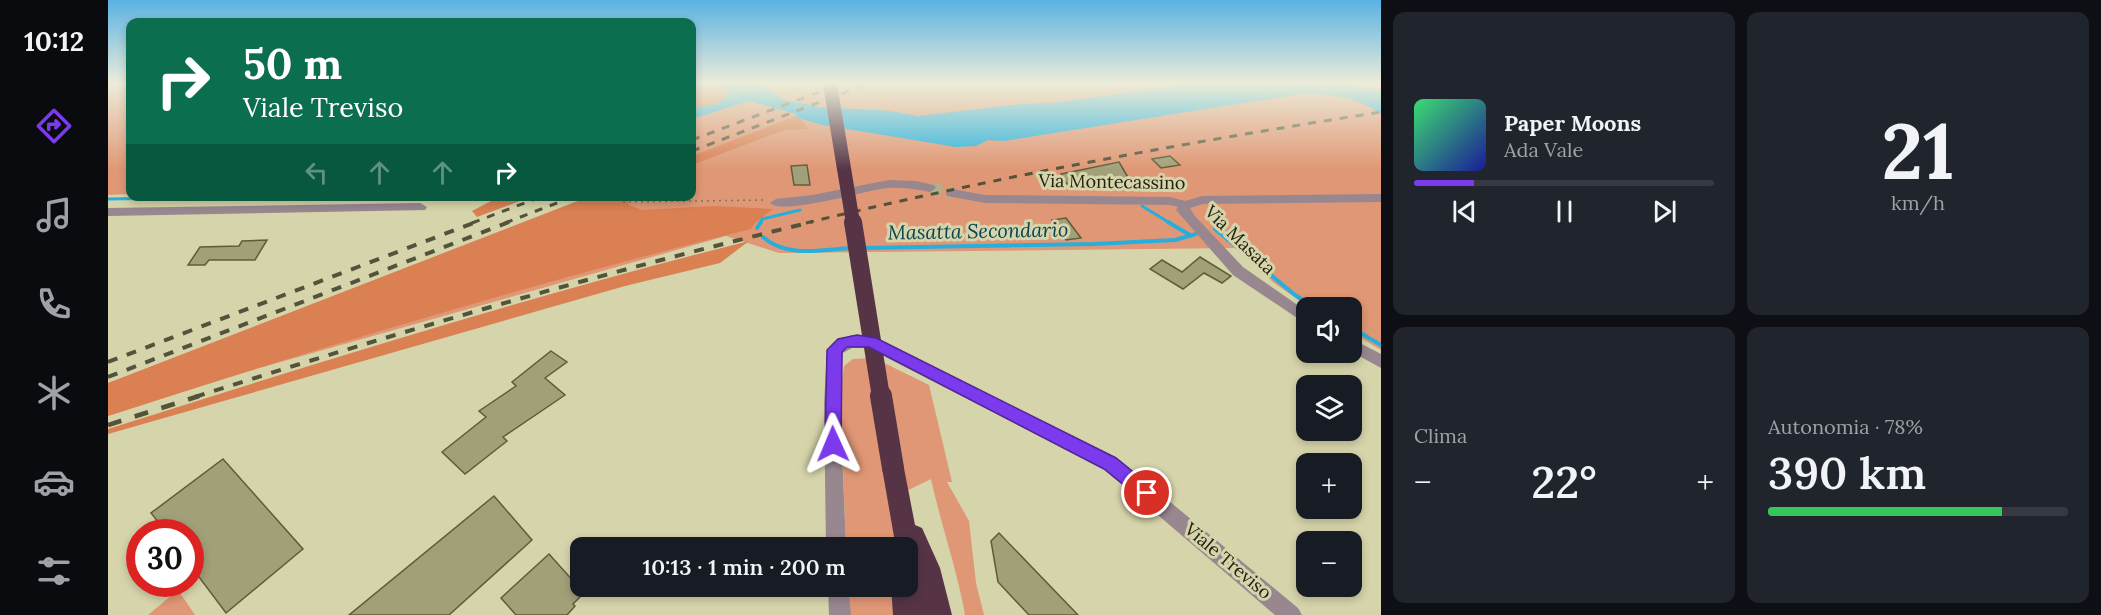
<!DOCTYPE html>
<html lang="it">
<meta charset="utf-8">
<style>
body{margin:0;font-family:Lora,serif;background:#20242c;color:#f1f3f6;height:100vh;display:flex;flex-direction:column;font-size:22px;white-space:nowrap}
*{box-sizing:border-box;margin:0}
p{font-size:20px;color:#9ea1a6}
.icon{flex:none;width:33px;height:33px;fill:none;stroke:currentColor;stroke-width:2;stroke-linecap:round;stroke-linejoin:round}
.map{position:relative;flex:1;overflow:hidden}
.side{display:flex;flex-direction:column;gap:12px;padding:12px;background:#0d0f14;width:720px}
.side>*{flex:none}
.guide{position:absolute;left:18px;top:18px;width:570px;height:183px;border-radius:12px;box-shadow:0 3px 9px #0003;background:#0b6e4f;color:#fff;overflow:hidden}
.tools{position:absolute;left:1188px;top:297px;display:grid;gap:12px}
.tools a{display:grid;place-items:center;width:66px;height:66px;border-radius:12px;background:#171b24;box-shadow:0 3px 9px #0003;font-size:30px}
.speed{position:absolute;left:18px;top:519px;display:flex;gap:12px;font-size:30px;font-weight:700;text-align:center}
.speed>*{display:grid;place-content:center;width:78px;height:78px;border-radius:50%;background:#171b24;box-shadow:0 3px 9px #0003;line-height:1}
.speed .limit{border:9px solid #d22;background:#fff;color:#111}
.pin{position:absolute;display:grid;place-items:center;width:51px;height:51px;color:#fff;margin:-26px;border:3px solid #fff;border-radius:50%;box-shadow:0 2px 6px #0007}
.me{position:absolute;width:66px;margin:-33px;rotate:359deg;stroke-linejoin:round;filter:drop-shadow(0 0 4px #0008)}
.turn{display:flex;align-items:center;gap:21px;height:126px;padding:0 18px;font-size:27px}
.turn .icon{width:78px;height:78px;stroke-width:2.5}
.turn b{display:block;font-size:42px;line-height:51px}
.lanes{display:flex;align-items:center;height:57px;padding:0 18px;background:#0003;justify-content:center;gap:30px;direction:ltr}
.lanes .off{opacity:.35}
.big{font-size:45px;font-weight:600;line-height:1.1}
.side .tile{flex:1;display:flex;flex-direction:column;justify-content:center;gap:9px;min-width:0;padding:0 21px;border-radius:12px;background:#20242c}
.side .dial{align-items:center;gap:0}
.dial b{font-size:78px;line-height:1}
.song{display:flex;align-items:center;gap:18px}
.cover{width:72px;height:72px;border-radius:9px;background:linear-gradient(135deg,hsl(140 70% 55%),hsl(240 70% 35%))}
.played{height:6px;border-radius:3px;background:linear-gradient(90deg,#7c3aed 20%,#363941 20%)}
.keys{display:flex;justify-content:space-around;direction:ltr}
.heat{display:flex;justify-content:space-between;align-items:center;font-size:33px;direction:ltr}
.charge{height:9px;border-radius:4px;background:linear-gradient(90deg,#34c759 78%,#363941 0)}
.side .tiles{flex:1;display:grid;gap:12px;grid-template-columns:repeat(2,1fr)}
.trip{position:absolute;left:462px;top:537px;width:348px;height:60px;border-radius:12px;background:#171b24;box-shadow:0 3px 9px #0003;font-weight:600;line-height:60px;text-align:center}
main{display:flex;flex:1;min-height:0}
.menu{display:flex;flex-direction:column;width:108px;justify-content:space-around;align-items:center;background:#090b0e;color:#9ea1a6}
.menu .icon{width:42px;height:42px}
.menu .on{color:#7c3aed}
.menu b{font-size:27px;color:#f1f3f6}
.map>svg:first-child{display:block}
.green{fill:#e09775}
.forest{fill:#da8053}
.water{fill:#26afdc}
.lines{fill:none;stroke-linecap:round;stroke-linejoin:round}
.stream-far1{stroke:#26afdc;stroke-width:3}
.stream{stroke:#26afdc;stroke-width:4}
.building{fill:#a1a078;stroke:#5f5d37;stroke-width:1.5}
.minor-tunnel{stroke:#b1b08c;stroke-width:12;stroke-dasharray:12 6;stroke-linecap:butt}
.path{stroke:#7a795d;stroke-width:1.5;stroke-dasharray:2 4;stroke-linecap:butt}
.minor{fill:#998790;fill-rule:evenodd}
.highway{fill:#563446;fill-rule:evenodd}
.rail-far2{stroke:#53523b;stroke-width:3;stroke-dasharray:8 8;stroke-linecap:butt}
.rail-far1{stroke:#53523b;stroke-width:4;stroke-dasharray:10 10;stroke-linecap:butt}
.rail{stroke:#53523b;stroke-width:4.5;stroke-dasharray:14 14;stroke-linecap:butt}
.highway-bridge-far2{stroke:#563446;stroke-width:14}
.highway-bridge-far1{stroke:#563446;stroke-width:18}
.highway-bridge{stroke:#563446;stroke-width:22}
.route{fill:#7c3aed;stroke:#51269a;stroke-width:1.5}
.labels{text-anchor:middle;stroke-width:6;stroke-linejoin:round;paint-order:stroke}
.street-label{font-size:18px;fill:#232212;stroke:#d5d4aa}
.water-label{font-size:20px;font-style:italic;fill:#0a4254;stroke:#d5d4aa}
</style>
<main>
<nav class="menu">
<b>10:12</b>
<svg class="icon on" aria-label="directions" viewBox="0 0 24 24"><path d="M12 3l9 9-9 9-9-9zM9 14v-3h6M13 9l2 2-2 2"/></svg>
<svg class="icon" aria-label="music" viewBox="0 0 24 24"><path d="M9 18V5l10-2v13"/><circle cx="6" cy="18" r="3"/><circle cx="16" cy="16" r="3"/></svg>
<svg class="icon" aria-label="phone" viewBox="0 0 24 24"><path d="M5 4h4l2 5-3 2q2 4 5 5l2-3 5 2v4C11 20 4 13 5 4z"/></svg>
<svg class="icon" aria-label="climate" viewBox="0 0 24 24"><path d="M12 3v18M4 7l16 10M4 17L20 7"/></svg>
<svg class="icon" aria-label="car" viewBox="0 0 24 24"><path d="M5 17H2v-5l4-1 3-4h7l3 4 3 1v5h-3M9 17h6M6 11h13"/><circle cx="7" cy="17" r="2"/><circle cx="17" cy="17" r="2"/></svg>
<svg class="icon" aria-label="filters" viewBox="0 0 24 24"><path d="M4 7h16M4 17h16"/><circle cx="9" cy="7" r="2"/><circle cx="15" cy="17" r="2"/></svg>
</nav>
<div class="map">
<svg width="1273" height="615" viewBox="0 0 1273 615">
<rect width="100%" height="100%" fill="#d5d4aa"/>
<!-- green -->
<g class="green">
<polygon points="0,84 22,84 22,194 0,195"/>
<polygon points="584,84 1273,84 1273,350 1244,333 1244,308 1201,307 1166,283 1129,248 671,253 618,236 127,375 0,416 0,383 514,197 584,196"/>
<path d="M766 358 821 385 844 482H839L861 521 868 583 876 615H857C849 569 833 525 823 479L784 498 787 547H738L732 394 736 366 745 359Z"/>
<polygon points="740,587 791,587 794,615 742,615"/>
<polygon points="70,590 87,615 40,615"/>
</g>
<!-- forest -->
<g class="forest">
<polygon points="584,84 610,84 624,94 619,102 584,109"/>
<polygon points="690,115 689,118 694,120 700,129 676,130 584,165 584,156"/>
<polygon points="409,197 423,197 369,217 364,211 385,200"/>
<path d="M480 197H519L521 205 534 210 606 206 665 209 647 223 643 229C426 283 213 347 0 416V383Z"/>
<path d="M641 241 612 263 517 286 0 434V429C212 362 425 295 641 241Z"/>
</g>
<!-- water -->
<path class="water" d="M610 84H652L675 100 713 107 783 111 810 116 915 104 944 103 1082 84H1238L1273 92V114C1248 96 1222 94 1193 94L896 141 880 140 868 146 848 147 715 125 689 118 688 114 641 101 584 119V108L609 104 623 94Z"/>
<g class="lines">
<!-- stream-far1 -->
<g class="stream-far1">
<polyline points="0,199 124,197"/>
<polyline points="1034,206 1062,223"/>
<polyline points="652,223 654,219 692,210"/>
</g>
<!-- stream -->
<g class="stream">
<polyline points="1060,222 1082,235"/>
<polyline points="649,228 653,222"/>
<polyline points="1107,229 1187,295 1208,308"/>
<path d="M655 237C678 258 714 250 742 248"/>
<polyline points="756,248 986,244 1067,240 1088,234"/>
<polyline points="1244,328 1273,345"/>
</g>
</g>
<!-- building -->
<g class="building">
<polygon points="1062,156 1072,165 1053,168 1044,159"/>
<polygon points="1011,162 1021,179 980,179 986,189 962,189 953,174"/>
<polygon points="699,165 702,185 686,185 683,166"/>
<polygon points="958,218 973,238 958,240 944,220"/>
<polygon points="159,240 147,260 101,260 97,265 80,265 92,247 131,246 134,241"/>
<polygon points="1092,257 1123,276 1114,283 1096,273 1075,289 1042,269 1054,260 1074,272"/>
<polygon points="443,351 459,362 437,378 457,395 395,437 399,441 357,474 334,452 378,417 371,411 408,386 404,382"/>
<polygon points="115,459 195,549 118,613 82,565 82,532 58,532 43,513"/>
<polygon points="386,496 424,540 341,615 241,615"/>
<polygon points="891,533 970,615 921,615 890,582 883,541"/>
<polygon points="441,554 476,593 465,604 467,606 459,615 408,615 393,598"/>
</g>
<g class="lines">
<!-- minor-tunnel -->
<polyline class="minor-tunnel" points="822,188 844,193"/>
<!-- path -->
<g class="path">
<polyline points="675,84 689,90"/>
<polyline points="515,202 657,200"/>
</g>
<!-- minor -->
<g class="minor">
<path d="M781 180 808 181 826 185 828 188 822 192C808 189 794 187 780 188 758 190 674 216 662 203L668 199 704 195Z"/>
<polygon points="844,189 877,195 1062,197 1077,201 1094,196 1273,194 1273,202 1095,204 1082,208 1086,215 1135,267 1198,311 1198,324 1125,275 1068,210 1070,207 1062,205 877,203 839,196 838,193"/>
<polygon points="312,203 319,207 317,210 0,216 0,208"/>
<polygon points="744,335 769,338 1008,457 1190,608 1194,615 1167,615 996,469 760,348 744,348 735,353 732,403 738,548 718,548 716,403 719,350 726,342"/>
<polygon points="1244,339 1273,354 1273,368 1244,352"/>
<polygon points="720,586 740,586 743,615 721,615"/>
</g>
<!-- highway -->
<polygon class="highway" points="785,458 793,461 796,468 807,525 814,528 832,568 844,615 785,615 783,586 800,586 800,548 788,548 774,468 777,461"/>
<!-- rail-far2 -->
<g class="rail-far2">
<polyline points="584,140 732,84"/>
<polyline points="584,151 759,84"/>
<polyline points="364,223 435,196"/>
<polyline points="397,223 467,196"/>
<path d="M698 223C888 177 1080 142 1273 112"/>
</g>
<!-- rail-far1 -->
<g class="rail-far1">
<polyline points="0,362 368,222"/>
<polyline points="0,377 401,222"/>
<path d="M87 397C290 332 496 272 704 222"/>
</g>
<!-- rail -->
<polyline class="rail" points="0,425 91,396"/>
<!-- highway-bridge-far2 -->
<polyline class="highway-bridge-far2" points="722,84 745,223"/>
<!-- highway-bridge-far1 -->
<polyline class="highway-bridge-far1" points="745,222 773,397"/>
<!-- highway-bridge -->
<polyline class="highway-bridge" points="773,396 785,468"/>
</g>
<!-- sky -->
<linearGradient id="sky" x2="0" y2="1"><stop stop-color="#5ab2e3"/><stop offset="0.49" stop-color="#ececd9"/><stop offset="1" stop-color="#ececd9" stop-opacity="0"/></linearGradient>
<rect width="1273" height="170" fill="url(#sky)"/>
<!-- route -->
<polygon class="route" points="749,335 768,338 1008,458 1045,488 1048,493 1045,499 1039,501 1033,499 996,469 761,347 739,347 734,352 733,444 731,449 725,451 720,449 717,444 719,350 730,339"/>
<g class="labels">
<!-- street labels -->
<g class="street-label">
<text transform="translate(1004 182) rotate(1)" y="6">Via Montecassino</text>
<text transform="translate(1132 240) rotate(44)" y="6">Via Masata</text>
<text transform="translate(1120 561) rotate(40)" y="6">Viale Treviso</text>
</g>
<!-- water labels -->
<g class="water-label">
<text transform="translate(870 231) rotate(-1)" y="7">Masatta Secondario</text>
</g>
</g>
</svg>
<div class="tools">
<a><svg class="icon" aria-label="sound" viewBox="0 0 24 24"><path d="M4 9h4l5-4v14l-5-4H4zM17 9q2 3 0 6"/></svg></a>
<a><svg class="icon" aria-label="layers" viewBox="0 0 24 24"><path d="M12 4l9 5-9 5-9-5zM3 14l9 5 9-5"/></svg></a>
<a>+</a>
<a>−</a>
</div>
<div class="speed"><div class="limit">30</div></div>
<div class="pin" style="left:1039px;top:493px;background:#d93025"><svg class="icon" aria-label="arrive" viewBox="0 0 24 24"><path d="M6 21V4h12l-3 4 3 4H6"/></svg></div>
<svg class="me" style="left:725px;top:444px" viewBox="-20 -20 40 40"><path d="M0-17L14 15 0 8-14 15z" fill="#7c3aed" stroke="#fff" stroke-width="4"/></svg>
<div class="trip">10:13 · 1 min · 200 m</div>
<div class="guide">
<div class="turn"><svg class="icon" aria-label="right" viewBox="0 0 24 24"><path d="M7 20v-9h11M14 6l5 5-5 5"/></svg><div><b>50 m</b>Viale Treviso</div></div>
<div class="lanes"><svg class="icon off" aria-label="left" viewBox="0 0 24 24"><path d="M17 20v-9H6M10 6l-5 5 5 5"/></svg><svg class="icon off" aria-label="ahead" viewBox="0 0 24 24"><path d="M12 20V5M6 11l6-6 6 6"/></svg><svg class="icon off" aria-label="ahead" viewBox="0 0 24 24"><path d="M12 20V5M6 11l6-6 6 6"/></svg><svg class="icon" aria-label="right" viewBox="0 0 24 24"><path d="M7 20v-9h11M14 6l5 5-5 5"/></svg></div>
</div>
</div>
<section class="side">
<div class="tiles">
<div class="tile">
<div class="song"><i class="cover"></i><div><b>Paper Moons</b><p>Ada Vale</p></div></div>
<div class="played"></div>
<div class="keys"><svg class="icon" aria-label="previous" viewBox="0 0 24 24"><path d="M18 5L8 12l10 7zM5 5v14"/></svg><svg class="icon" aria-label="pause" viewBox="0 0 24 24"><path d="M8 5v14M16 5v14"/></svg><svg class="icon" aria-label="next" viewBox="0 0 24 24"><path d="M6 5l10 7-10 7zM19 5v14"/></svg></div>
</div>
<div class="tile dial"><b>21</b><p>km/h</p></div>
<div class="tile"><p>Clima</p>
<div class="heat"><a>−</a><b class="big">22°</b><a>+</a></div>
</div>
<div class="tile"><p>Autonomia · 78%</p><b class="big">390 km</b><div class="charge"></div></div>
</div>
</section>
</main>
